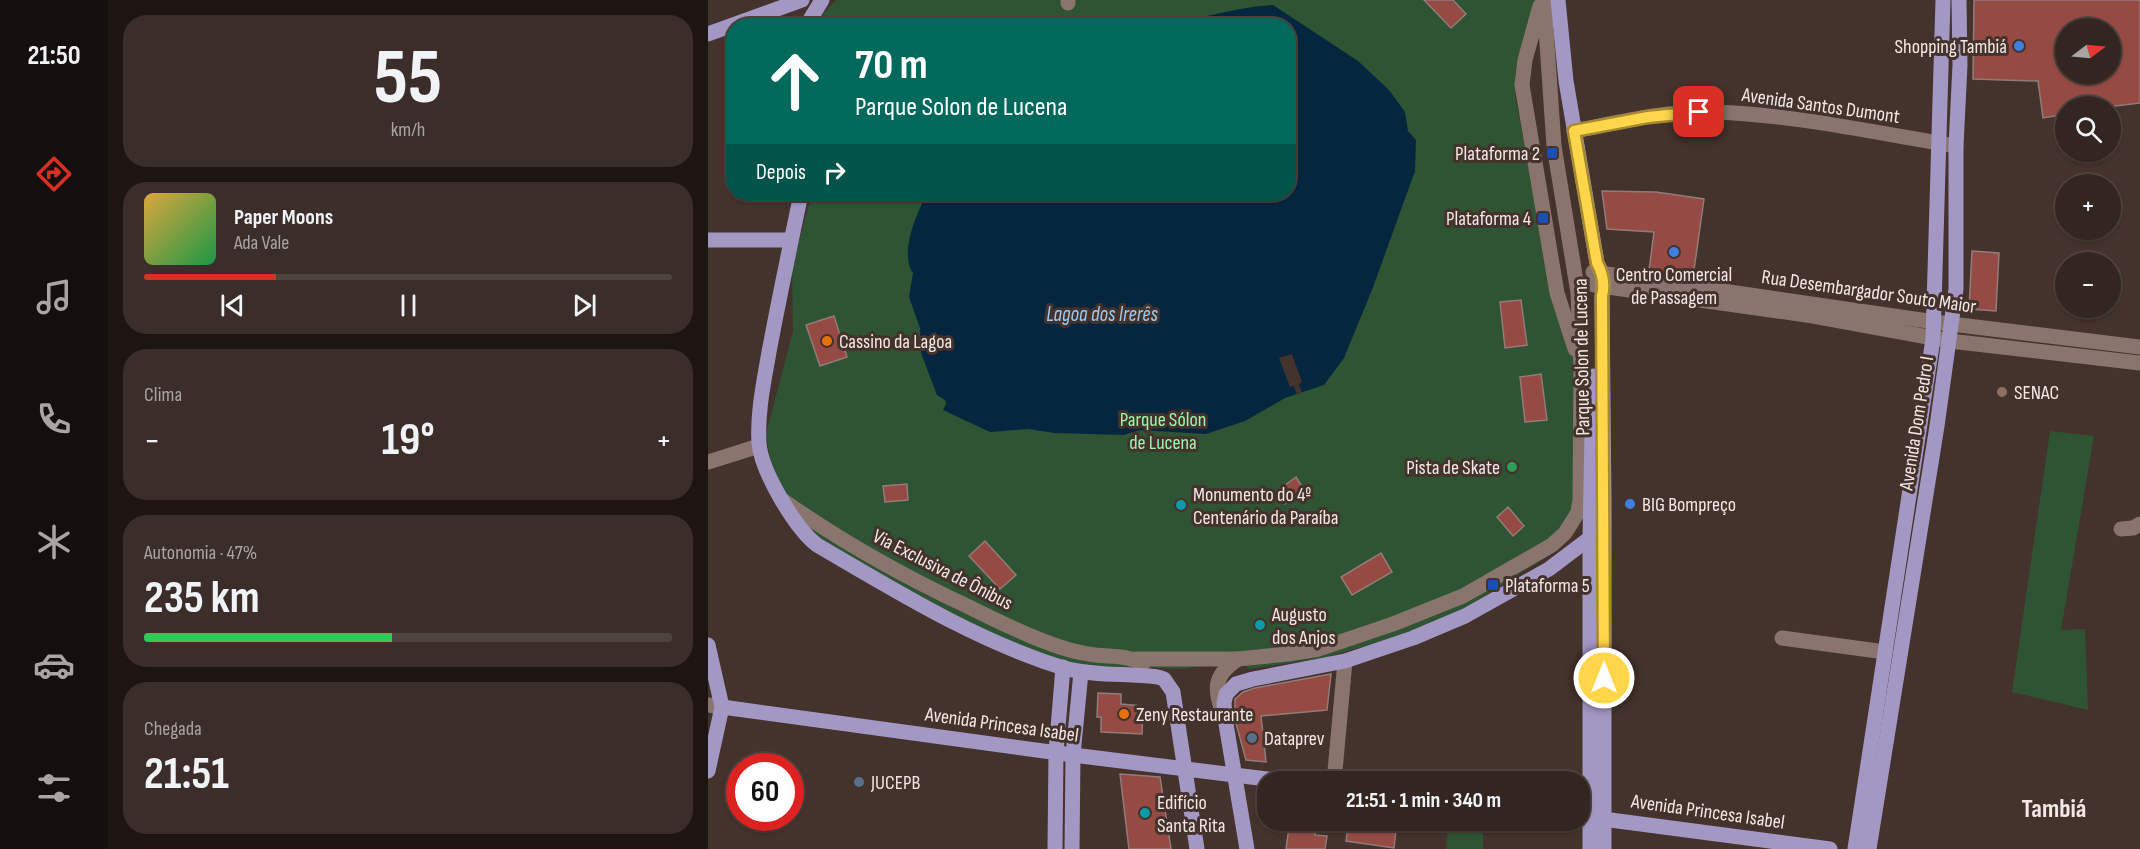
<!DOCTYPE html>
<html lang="pt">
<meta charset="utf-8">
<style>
body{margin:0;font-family:"Sofia Sans Condensed",sans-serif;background:#3b2e2a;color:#f1f3f6;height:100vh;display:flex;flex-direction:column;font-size:22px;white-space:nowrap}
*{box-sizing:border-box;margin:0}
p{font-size:20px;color:#a9a5a5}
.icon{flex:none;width:33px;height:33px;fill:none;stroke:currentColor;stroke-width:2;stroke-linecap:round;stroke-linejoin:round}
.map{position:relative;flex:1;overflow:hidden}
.details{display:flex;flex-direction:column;gap:15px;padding:15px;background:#1c1512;width:600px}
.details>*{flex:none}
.guide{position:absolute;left:18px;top:18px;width:570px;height:183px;border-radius:24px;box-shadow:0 2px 4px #0004,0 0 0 2px #4e433f;background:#00695c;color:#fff;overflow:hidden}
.needle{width:39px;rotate:74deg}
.buttons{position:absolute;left:1347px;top:18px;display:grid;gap:12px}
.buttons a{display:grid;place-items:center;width:66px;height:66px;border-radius:50%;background:#332621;box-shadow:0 2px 4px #0004,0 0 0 2px #4e433f;font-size:30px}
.speed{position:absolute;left:18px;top:753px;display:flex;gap:12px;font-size:30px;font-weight:700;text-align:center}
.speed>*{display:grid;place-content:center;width:78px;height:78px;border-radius:50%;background:#332621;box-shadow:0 2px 4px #0004,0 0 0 2px #4e433f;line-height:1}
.speed .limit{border:9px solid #d22;background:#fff;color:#111}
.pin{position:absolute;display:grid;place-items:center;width:51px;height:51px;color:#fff;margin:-26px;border-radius:12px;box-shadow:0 3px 9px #0006}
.me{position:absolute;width:66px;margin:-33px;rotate:0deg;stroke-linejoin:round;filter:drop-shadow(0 0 4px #0008)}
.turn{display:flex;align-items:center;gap:21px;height:126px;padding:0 30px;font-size:27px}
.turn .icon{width:78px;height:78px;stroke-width:2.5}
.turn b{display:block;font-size:42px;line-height:51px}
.then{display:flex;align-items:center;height:57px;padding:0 30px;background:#0003;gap:12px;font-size:22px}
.big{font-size:45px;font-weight:700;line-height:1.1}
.details .widget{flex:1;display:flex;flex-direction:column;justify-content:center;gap:9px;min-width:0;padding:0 21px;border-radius:24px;background:#3b2e2a}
.details .dial{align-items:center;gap:0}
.dial b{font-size:78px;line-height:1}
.song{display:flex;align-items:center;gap:18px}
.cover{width:72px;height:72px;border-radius:9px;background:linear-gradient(135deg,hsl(40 70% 55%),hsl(140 70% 35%))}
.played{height:6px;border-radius:3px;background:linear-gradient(90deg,#d93025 25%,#4e433f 25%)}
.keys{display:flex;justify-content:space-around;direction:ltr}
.heat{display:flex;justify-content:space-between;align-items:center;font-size:33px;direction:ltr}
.charge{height:9px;border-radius:4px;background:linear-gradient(90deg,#34c759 47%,#4e433f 0)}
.trip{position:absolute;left:549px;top:771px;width:333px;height:60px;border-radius:24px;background:#332621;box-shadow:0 2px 4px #0004,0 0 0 2px #4e433f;font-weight:700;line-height:60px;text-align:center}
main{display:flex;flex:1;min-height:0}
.menu{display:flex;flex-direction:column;width:108px;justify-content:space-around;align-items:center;background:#140f0d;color:#a9a5a5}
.menu .icon{width:42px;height:42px}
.menu .active{color:#d93025}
.menu b{font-size:27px;color:#f1f3f6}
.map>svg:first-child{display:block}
.green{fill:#2e5434}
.water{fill:#04263f}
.pier{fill:#44322c}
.building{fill:#954b44;stroke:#927b78;stroke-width:1.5;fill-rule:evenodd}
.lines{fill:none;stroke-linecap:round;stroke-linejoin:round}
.minor{stroke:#89756d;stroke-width:15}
.major{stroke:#a397c3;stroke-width:15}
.route-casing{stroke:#a68a30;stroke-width:15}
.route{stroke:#ffd54a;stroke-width:10}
.shop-dot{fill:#3f7fe0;stroke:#44322c;stroke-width:2}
.transit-dot{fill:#1a4fb4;stroke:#44322c;stroke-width:2}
.food-dot{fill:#e8710a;stroke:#44322c;stroke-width:2}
.education-dot{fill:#8d6e63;stroke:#44322c;stroke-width:2}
.leisure-dot{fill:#2e9e5b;stroke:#44322c;stroke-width:2}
.culture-dot{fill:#0f9aa8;stroke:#44322c;stroke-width:2}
.service-dot{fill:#5c6f8a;stroke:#44322c;stroke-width:2}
.labels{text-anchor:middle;stroke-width:6;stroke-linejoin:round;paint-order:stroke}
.poi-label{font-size:20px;fill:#f4e8e4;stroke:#44322c;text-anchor:start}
.street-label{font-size:20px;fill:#f4e8e4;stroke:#44322c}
.park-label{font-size:20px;fill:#9ff5ab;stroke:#44322c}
.water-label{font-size:21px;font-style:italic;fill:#9bcbf5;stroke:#44322c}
.district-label{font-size:26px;font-weight:bold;fill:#f4e8e4;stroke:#44322c}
</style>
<main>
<nav class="menu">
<b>21:50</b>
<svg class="icon active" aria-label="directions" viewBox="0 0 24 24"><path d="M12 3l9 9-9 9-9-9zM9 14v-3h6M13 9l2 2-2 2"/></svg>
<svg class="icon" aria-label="music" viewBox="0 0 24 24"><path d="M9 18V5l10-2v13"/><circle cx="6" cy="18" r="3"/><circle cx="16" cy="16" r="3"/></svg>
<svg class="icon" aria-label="phone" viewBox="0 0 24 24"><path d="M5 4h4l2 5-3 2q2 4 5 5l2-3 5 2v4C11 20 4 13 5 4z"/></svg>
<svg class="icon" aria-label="climate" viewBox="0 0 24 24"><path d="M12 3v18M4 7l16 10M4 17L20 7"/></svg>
<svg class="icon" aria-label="car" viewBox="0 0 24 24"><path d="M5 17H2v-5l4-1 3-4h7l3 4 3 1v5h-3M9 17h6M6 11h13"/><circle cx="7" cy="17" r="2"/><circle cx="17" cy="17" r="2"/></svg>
<svg class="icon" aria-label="filters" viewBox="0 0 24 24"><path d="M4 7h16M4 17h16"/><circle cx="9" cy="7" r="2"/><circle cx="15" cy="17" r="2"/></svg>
</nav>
<section class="details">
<div class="widget dial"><b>55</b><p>km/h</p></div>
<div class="widget">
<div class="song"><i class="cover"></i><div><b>Paper Moons</b><p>Ada Vale</p></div></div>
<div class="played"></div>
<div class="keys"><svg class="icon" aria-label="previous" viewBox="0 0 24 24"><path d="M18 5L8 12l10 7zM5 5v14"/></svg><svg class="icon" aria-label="pause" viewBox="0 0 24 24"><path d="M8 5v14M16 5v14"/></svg><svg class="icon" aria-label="next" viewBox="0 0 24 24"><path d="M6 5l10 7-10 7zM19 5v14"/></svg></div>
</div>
<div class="widget"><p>Clima</p>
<div class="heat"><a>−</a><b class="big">19°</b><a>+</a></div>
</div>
<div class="widget"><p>Autonomia · 47%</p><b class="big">235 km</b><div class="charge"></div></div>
<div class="widget"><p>Chegada</p><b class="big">21:51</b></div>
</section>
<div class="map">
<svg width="1432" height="849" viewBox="0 0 1432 849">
<rect width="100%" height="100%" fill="#44322c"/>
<!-- green -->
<g class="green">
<polygon points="128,0 830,0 807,74 807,95 839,264 868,347 867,521 846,552 756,609 687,637 616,658 541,669 530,659 476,669 362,665 309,647 179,584 96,531 63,466 58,434 85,331 84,266 104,194 580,194 580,26 112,25 115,14"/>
<polygon points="1342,431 1386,436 1353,630 1377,629 1380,710 1304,692"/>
<polygon points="741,821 775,821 775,849 738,849"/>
</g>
<!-- water -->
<path class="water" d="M565 5 650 61 681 90 697 112 700 131 708 140 707 171 664 290 636 358 616 385 577 398 537 421 498 434 432 430 416 435 347 433 320 429 282 432 235 410 238 404 237 400 229 395 213 353 212 328 201 297 205 273C191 254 209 212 219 194H580V26L459 25C493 18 531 7 565 5Z"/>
<!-- pier -->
<polygon class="pier" points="584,354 594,382 591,384 594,393 589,395 586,386 582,387 571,358"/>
<!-- building -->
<g class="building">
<polygon points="716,0 745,0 758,14 743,28"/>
<path d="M1266 0H1432V103L1407 106H1358V114L1335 118 1330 81 1265 79ZM1358 28H1402V74H1358Z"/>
<polygon points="894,191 948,192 996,199 985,277 941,270 946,232 899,229"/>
<polygon points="1264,251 1291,253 1288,311 1261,309"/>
<polygon points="813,300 819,345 797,348 792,302"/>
<polygon points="126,316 139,357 112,366 98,325"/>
<polygon points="833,374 839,420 817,422 812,377"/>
<polygon points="588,477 596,490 577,504 568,492"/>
<polygon points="199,484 200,500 177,502 175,486"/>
<polygon points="800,507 816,526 805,536 789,517"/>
<polygon points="277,541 308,575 292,589 261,556"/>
<polygon points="673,553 684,572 644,595 633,577"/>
<polygon points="623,674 619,710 553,716 558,762 538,760 527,720 527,699 535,692 547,688"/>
<polygon points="390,693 413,694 413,704 435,706 434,734 393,732 393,717 389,717"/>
<polygon points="412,774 452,777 463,849 421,849"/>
<polygon points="582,820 609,820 607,835 619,836 617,849 578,849"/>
<polygon points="641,820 689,820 686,848 638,841"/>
</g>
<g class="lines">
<!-- minor -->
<g class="minor">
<polyline points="360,0 360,3"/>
<polyline points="832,6 817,60 814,85 849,293 867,349"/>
<path d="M866 131C912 122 960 110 1007 112 1088 115 1168 133 1248 146"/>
<polyline points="885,272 1227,322 1432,347"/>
<polyline points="886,285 1105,316 1242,341 1432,363"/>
<polyline points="0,462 51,446"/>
<path d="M76 501C134 542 195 576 259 606 285 619 311 632 338 642 353 648 371 653 387 655 403 657 421 655 435 664"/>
<polyline points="1413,529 1425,528 1432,524"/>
<polyline points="1074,638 1177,652"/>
<polyline points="427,659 530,659 580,654 611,649 685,624 755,596 844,545 857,533 864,522 870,512 872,500 873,369 870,293 846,146 836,0"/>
<polyline points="0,705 14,707"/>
<path d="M516 717C507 690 503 677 530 659"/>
<polyline points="626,782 637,661"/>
</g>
<!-- major -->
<g class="major">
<path d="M850 0 858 81 889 263C895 274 897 284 894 296L896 505V849"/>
<polyline points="102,26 103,18 114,0"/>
<polyline points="0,34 94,0"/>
<path d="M93 194C82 246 71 299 61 352 56 381 49 413 51 443 53 471 87 528 109 545 188 591 268 641 356 668 378 674 402 674 424 675 435 676 447 675 456 679L465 692 489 849"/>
<polyline points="0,240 82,240"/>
<polyline points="0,645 14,707 0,771"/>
<polyline points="14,707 365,755 583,782"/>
<polyline points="872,816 1122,849"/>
<polyline points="347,849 348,752 355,667"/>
<polyline points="364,849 365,755 373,672"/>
<polyline points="539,849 518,724 516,703 518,694 528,684 545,679 637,661 705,638 757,616 841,569 882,538 885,376"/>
<polyline points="882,849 882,538"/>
<polyline points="1147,849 1225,339 1235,0"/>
<polyline points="1161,849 1229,426 1248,289 1248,146 1252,65 1251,0"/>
</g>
</g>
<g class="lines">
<defs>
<path id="route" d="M896 678 894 296C897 284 895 274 889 263L866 131 940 117 991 112"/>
</defs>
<!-- route casing -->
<use href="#route" class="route-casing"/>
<!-- route -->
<use href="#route" class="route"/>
</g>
<!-- markers -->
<g class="shop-dot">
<circle cx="1311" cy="46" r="6"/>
<circle cx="966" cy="252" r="6"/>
<circle cx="922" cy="504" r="6"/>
</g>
<g class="transit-dot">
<rect x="838" y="147" width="12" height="12" rx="3"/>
<rect x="829" y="212" width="12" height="12" rx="3"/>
<rect x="779" y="579" width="12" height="12" rx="3"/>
</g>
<g class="food-dot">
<circle cx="119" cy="341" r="6"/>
<circle cx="416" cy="714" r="6"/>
</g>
<circle class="education-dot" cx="1294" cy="392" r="6"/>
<circle class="leisure-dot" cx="804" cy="467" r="6"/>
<g class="culture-dot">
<circle cx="473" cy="505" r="6"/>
<circle cx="552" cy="625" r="6"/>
<circle cx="437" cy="813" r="6"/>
</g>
<g class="service-dot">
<circle cx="544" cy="738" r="6"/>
<circle cx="151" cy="782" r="6"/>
</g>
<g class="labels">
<!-- poi labels -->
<g class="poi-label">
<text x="1299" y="53" text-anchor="end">Shopping Tambiá</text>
<text x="832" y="160" text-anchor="end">Plataforma 2</text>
<text x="823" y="225" text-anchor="end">Plataforma 4</text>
<text x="966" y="281" text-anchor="middle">Centro Comercial<tspan x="966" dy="23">de Passagem</tspan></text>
<text x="131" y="348">Cassino da Lagoa</text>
<text x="1306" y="399">SENAC</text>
<text x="792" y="474" text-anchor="end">Pista de Skate</text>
<text x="485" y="501">Monumento do 4º<tspan x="485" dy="23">Centenário da Paraíba</tspan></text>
<text x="934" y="511">BIG Bompreço</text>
<text x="797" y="592">Plataforma 5</text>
<text x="564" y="621">Augusto<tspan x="564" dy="23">dos Anjos</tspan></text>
<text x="428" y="721">Zeny Restaurante</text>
<text x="556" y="745">Dataprev</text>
<text x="163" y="789">JUCEPB</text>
<text x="449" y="809">Edifício<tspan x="449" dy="23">Santa Rita</tspan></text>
</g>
<!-- street labels -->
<g class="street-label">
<text transform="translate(1113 105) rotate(8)" y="7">Avenida Santos Dumont</text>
<text transform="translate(1161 291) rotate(8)" y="7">Rua Desembargador Souto Maior</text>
<text transform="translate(873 357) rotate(-91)" y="7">Parque Solon de Lucena</text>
<text transform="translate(1208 423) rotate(-81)" y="7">Avenida Dom Pedro I</text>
<text transform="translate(235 569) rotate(27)" y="7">Via Exclusiva de Ônibus</text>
<text transform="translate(294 724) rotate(8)" y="7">Avenida Princesa Isabel</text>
<text transform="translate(1000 811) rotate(8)" y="7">Avenida Princesa Isabel</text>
</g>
<!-- park labels -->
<g class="park-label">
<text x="455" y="426">Parque Sólon<tspan x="455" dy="23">de Lucena</tspan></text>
</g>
<!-- water labels -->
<g class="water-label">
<text x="394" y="321">Lagoa dos Irerês</text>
</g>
<!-- district labels -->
<g class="district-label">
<text x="1346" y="817">Tambiá</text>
</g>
</g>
</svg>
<div class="buttons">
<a><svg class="needle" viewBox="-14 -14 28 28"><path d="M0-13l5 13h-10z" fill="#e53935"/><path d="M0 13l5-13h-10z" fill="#a9a5a5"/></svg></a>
<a><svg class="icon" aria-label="search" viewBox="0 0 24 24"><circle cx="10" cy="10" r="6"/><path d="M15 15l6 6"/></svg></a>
<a>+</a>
<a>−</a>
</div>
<div class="speed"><div class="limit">60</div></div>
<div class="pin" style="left:991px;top:112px;background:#d93025"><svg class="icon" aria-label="arrive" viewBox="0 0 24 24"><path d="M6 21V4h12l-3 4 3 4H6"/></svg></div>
<svg class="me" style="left:896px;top:678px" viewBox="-20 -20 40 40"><circle r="17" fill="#ffd54a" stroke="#fff" stroke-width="3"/><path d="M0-11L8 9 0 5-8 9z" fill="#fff"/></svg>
<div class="trip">21:51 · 1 min · 340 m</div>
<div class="guide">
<div class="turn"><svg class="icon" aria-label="ahead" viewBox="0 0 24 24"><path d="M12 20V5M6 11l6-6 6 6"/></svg><div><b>70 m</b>Parque Solon de Lucena</div></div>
<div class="then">Depois<svg class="icon" aria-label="right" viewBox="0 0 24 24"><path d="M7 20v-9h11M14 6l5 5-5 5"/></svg></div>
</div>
</div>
</main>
